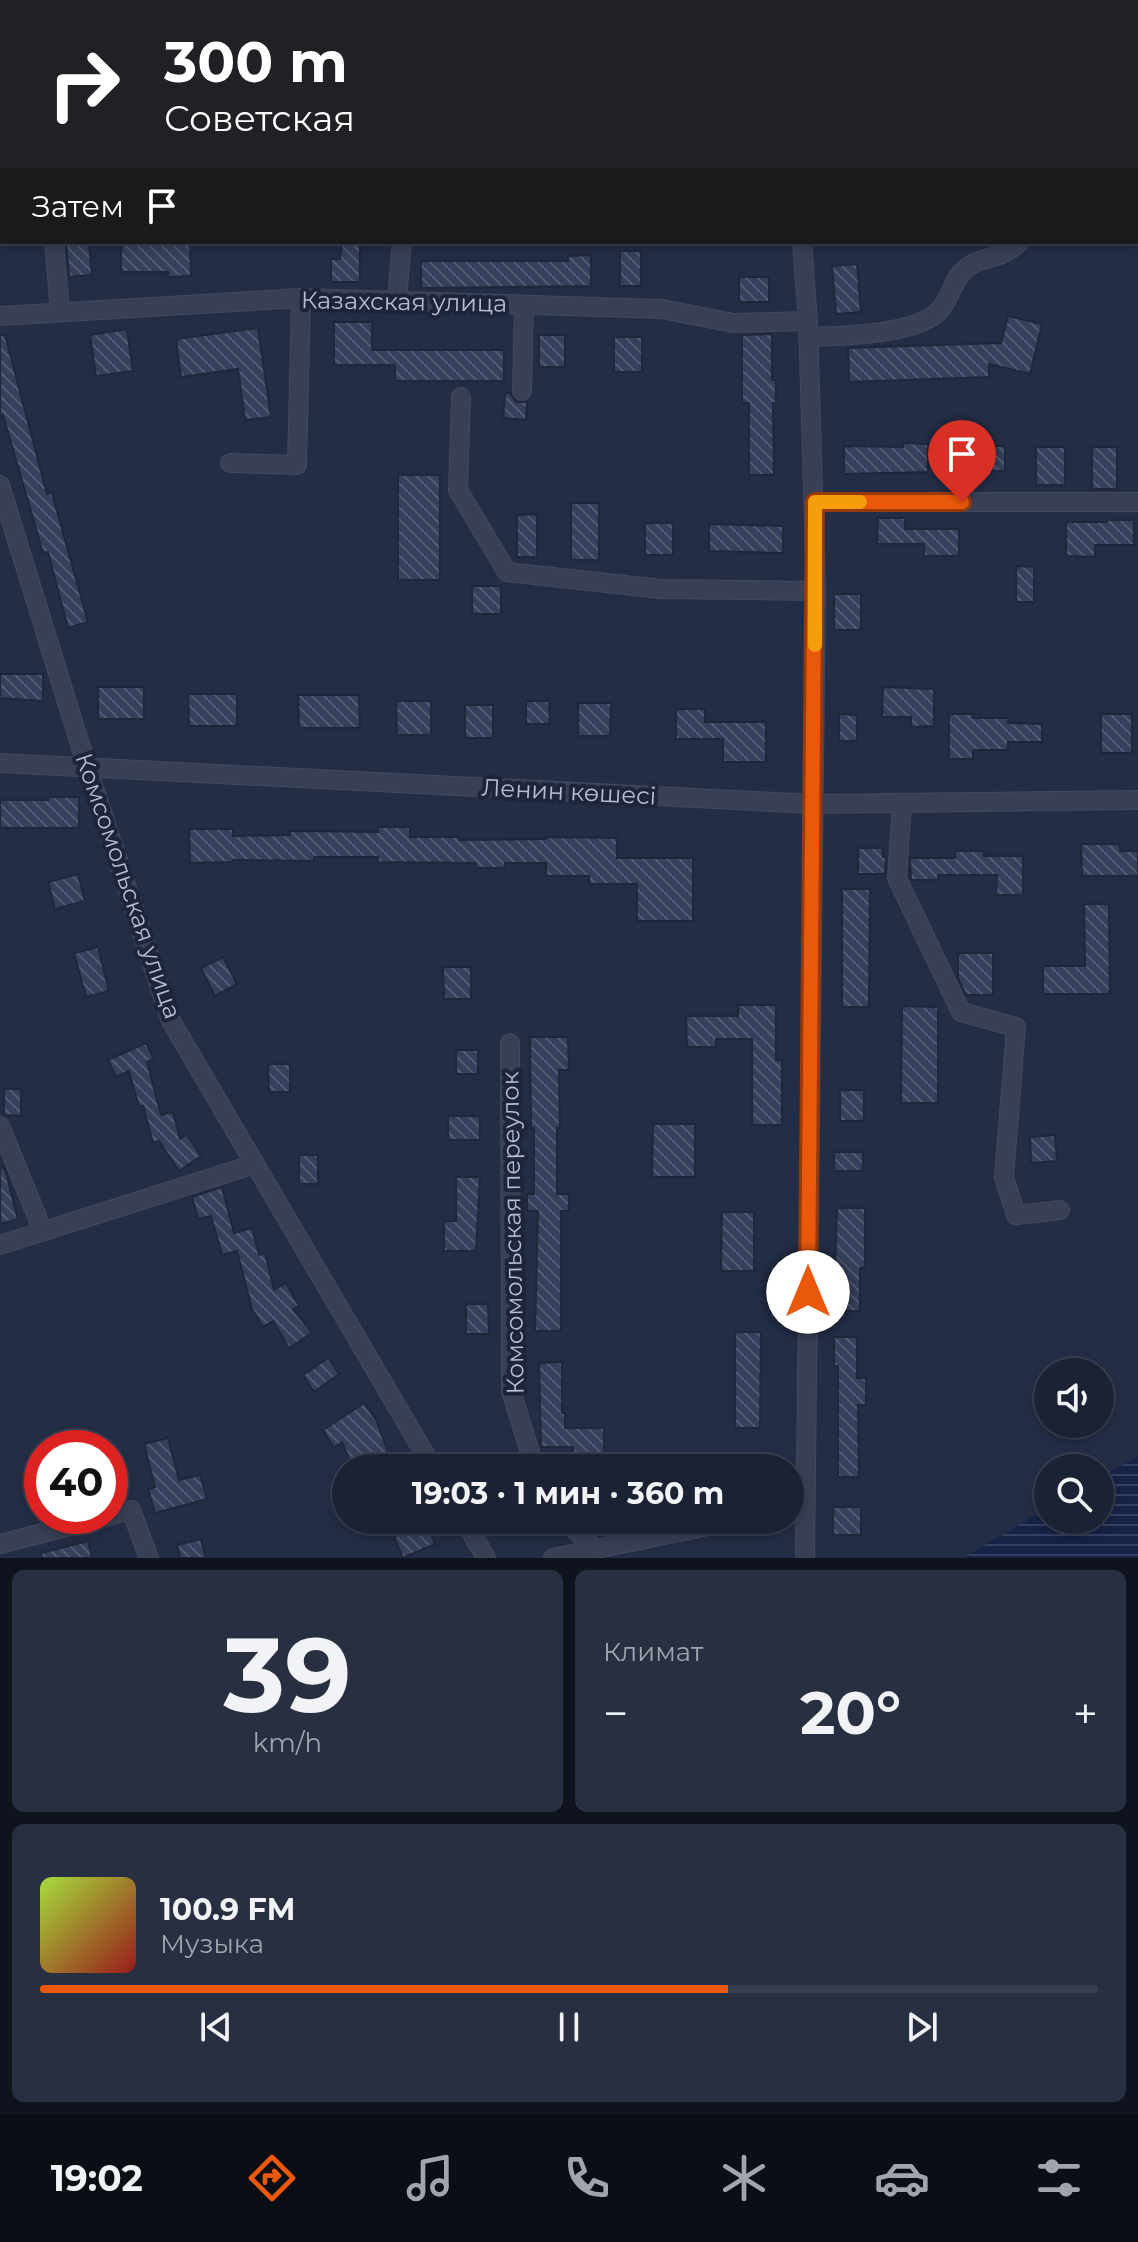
<!DOCTYPE html>
<html lang="ru">
<meta charset="utf-8">
<style>
body{margin:0;font-family:Montserrat,sans-serif;background:#282f40;color:#f1f3f6;height:100vh;display:flex;flex-direction:column;font-size:30px;white-space:nowrap}
*{box-sizing:border-box;margin:0}
p{font-size:26px;color:#a0a4ac}
.icon{flex:none;width:44px;height:44px;fill:none;stroke:currentColor;stroke-width:2;stroke-linecap:round;stroke-linejoin:round}
.map{position:relative;height:1558px;overflow:hidden}
.details{display:flex;flex-direction:column;gap:12px;padding:12px;background:#0f131d;flex:1}
.details>*{flex:none}
.banner{position:absolute;left:0px;top:0px;width:1138px;height:244px;box-shadow:0 4px 12px #0003,0 0 0 2px #393f4f;background:#202124;color:#fff;overflow:hidden}
.tools{position:absolute;left:1034px;top:1358px;display:grid;gap:16px}
.tools a{display:grid;place-items:center;width:80px;height:80px;border-radius:50%;background:#1b2234;box-shadow:0 4px 12px #0003,0 0 0 2px #393f4f;font-size:40px}
.speed{position:absolute;left:24px;top:1430px;display:flex;gap:16px;font-size:40px;font-weight:700;text-align:center}
.speed>*{display:grid;place-content:center;width:104px;height:104px;border-radius:50%;background:#1b2234;box-shadow:0 4px 12px #0003,0 0 0 2px #393f4f;line-height:1}
.speed .limit{border:12px solid #d22;background:#fff;color:#111}
.pin{position:absolute;display:grid;place-items:center;width:68px;height:68px;color:#fff;margin:-82px -34px;border-radius:50% 50% 50% 0;rotate:-45deg;box-shadow:0 0 8px #0007}
.pin .icon{rotate:45deg}
.me{position:absolute;width:88px;margin:-44px;rotate:0deg;stroke-linejoin:round;filter:drop-shadow(0 0 6px #0008)}
.turn{display:flex;align-items:center;gap:28px;height:168px;padding:0 32px;font-size:36px}
.turn .icon{width:104px;height:104px;stroke-width:2.5}
.turn b{display:block;font-size:56px;line-height:68px}
.then{display:flex;align-items:center;height:76px;padding:0 32px;background:#0003;gap:16px;font-size:30px}
.big{font-size:60px;font-weight:700;line-height:1.1}
.details .widget{flex:1;display:flex;flex-direction:column;justify-content:center;gap:12px;min-width:0;padding:0 28px;border-radius:12px;background:#282f40}
.details .dial{align-items:center;gap:0}
.dial b{font-size:104px;line-height:1}
.song{display:flex;align-items:center;gap:24px}
.cover{width:96px;height:96px;border-radius:12px;background:linear-gradient(135deg,hsl(80 70% 55%),hsl(0 70% 35%))}
.played{height:8px;border-radius:4px;background:linear-gradient(90deg,#ea580c 65%,#393f4f 65%)}
.keys{display:flex;justify-content:space-around;direction:ltr}
.heat{display:flex;justify-content:space-between;align-items:center;font-size:44px;direction:ltr}
.details .tiles{flex:1;display:grid;gap:12px;grid-template-columns:1fr 1fr}
.widget:last-child{grid-column:span 2}
.trip{position:absolute;left:332px;top:1454px;width:472px;height:80px;border-radius:40px;background:#1b2234;box-shadow:0 4px 12px #0003,0 0 0 2px #393f4f;font-weight:700;line-height:80px;text-align:center}
.tab-bar{display:flex;height:128px;justify-content:space-around;align-items:center;background:#0b0e15;color:#a0a4ac}
.tab-bar .icon{width:56px;height:56px}
.tab-bar .on{color:#ea580c}
.tab-bar b{font-size:36px;color:#f1f3f6}
.map>svg:first-child{display:block}
.water{fill:url(#water-rules)}
.building{fill:url(#building-back-hatch);stroke:#20273c;stroke-width:2}
.lines{fill:none;stroke-linecap:round;stroke-linejoin:round}
.minor-casing{stroke:#43495e;stroke-width:20}
.minor{stroke:#394055;stroke-width:18}
.route-casing{stroke:#983908;stroke-width:20}
.route{stroke:#ea580c;stroke-width:14}
.slow{stroke:#f59e0b;stroke-width:14}
.labels{text-anchor:middle;stroke-width:8;stroke-linejoin:round;paint-order:stroke}
.street-label{font-size:24px;fill:#b7bcce;stroke:#1e253b}
</style>
<div class="map">
<svg width="1138" height="1558" viewBox="0 0 1138 1558">
<defs>
<pattern id="water-rules" width="6" height="5" patternUnits="userSpaceOnUse" patternTransform="scale(2)"><rect width="6" height="5" fill="#162246"/><path d="M0 2.5h6" fill="none" stroke="#364060"/></pattern>
<pattern id="building-back-hatch" width="6" height="6" patternUnits="userSpaceOnUse" patternTransform="scale(2)"><rect width="6" height="6" fill="#36405c"/><path d="M-1 5l2 2M0 0l6 6M5-1l2 2" fill="none" stroke="#515a72"/></pattern>
</defs>
<rect width="100%" height="100%" fill="#242d46"/>
<!-- water -->
<polygon class="water" points="1138,1456 1138,1558 963,1558 1048,1508 1048,1520 1100,1520 1100,1478"/>
<!-- building -->
<g class="building">
<polygon points="66,242 89,242 92,275 69,277"/>
<polygon points="121,242 190,242 191,276 168,277 168,272 121,272"/>
<polygon points="342,242 360,242 360,282 331,282 331,259 340,259"/>
<rect x="620" y="251" width="21" height="35"/>
<polygon points="591,255 591,286 421,288 421,261 568,261 568,256"/>
<polygon points="857,264 861,312 836,314 832,266"/>
<rect x="739" y="277" width="30" height="25"/>
<polygon points="1008,316 1042,324 1030,374 989,364 989,377 849,382 848,348 1001,343"/>
<polygon points="334,322 372,322 372,350 504,350 504,381 395,381 395,365 334,365"/>
<polygon points="258,328 271,417 245,420 238,369 181,377 176,339"/>
<polygon points="127,329 133,371 96,376 90,335"/>
<polygon points="772,334 772,380 776,380 776,403 773,403 774,475 749,475 749,403 742,403 742,335"/>
<polygon points="0,335 5,335 47,494 52,493 88,622 68,628 48,552 43,553 3,415 0,416"/>
<rect x="539" y="335" width="26" height="32"/>
<rect x="614" y="337" width="28" height="35"/>
<polygon points="505,393 510,393 516,402 527,402 526,420 503,418"/>
<polygon points="903,443 928,444 928,472 844,474 844,446 903,447"/>
<rect x="981" y="446" width="24" height="25"/>
<rect x="1036" y="447" width="29" height="38"/>
<rect x="1092" y="447" width="25" height="42"/>
<rect x="398" y="475" width="42" height="105"/>
<rect x="571" y="503" width="28" height="57"/>
<polygon points="537,514 537,557 517,557 517,515"/>
<polygon points="878,518 905,518 905,529 959,529 959,556 924,556 924,544 877,544"/>
<polygon points="1107,520 1134,520 1134,545 1095,545 1095,557 1066,556 1066,522 1107,522"/>
<rect x="645" y="523" width="28" height="32"/>
<polygon points="709,524 783,526 783,553 709,551"/>
<polygon points="1016,566 1034,567 1034,602 1016,602"/>
<rect x="472" y="586" width="29" height="28"/>
<rect x="834" y="594" width="27" height="36"/>
<polygon points="0,674 43,674 43,701 0,698"/>
<rect x="98" y="687" width="46" height="32"/>
<polygon points="883,687 934,689 934,726 911,727 911,717 882,717"/>
<polygon points="188,694 237,694 237,726 189,726"/>
<polygon points="298,695 359,695 360,728 299,728"/>
<polygon points="396,701 431,701 431,735 397,735"/>
<polygon points="526,701 549,701 550,724 526,724"/>
<polygon points="578,703 611,703 610,736 578,736"/>
<rect x="465" y="705" width="28" height="33"/>
<polygon points="676,709 705,709 705,722 766,722 766,762 723,762 723,739 676,739"/>
<polygon points="839,714 857,715 857,741 839,741"/>
<polygon points="949,714 973,714 973,718 1008,718 1008,723 1042,724 1042,742 1008,742 1008,750 973,750 973,759 949,759"/>
<rect x="1101" y="714" width="31" height="39"/>
<polygon points="48,797 79,797 79,828 0,828 0,800 48,800"/>
<polygon points="378,827 410,827 410,837 459,837 459,840 546,839 546,837 617,838 617,858 693,858 693,921 637,921 637,884 589,884 589,876 546,876 546,863 505,863 505,868 476,868 476,863 378,862 378,857 314,857 314,861 233,860 233,862 190,863 189,829 233,829 233,836 290,835 290,831 378,832"/>
<polygon points="1081,844 1120,844 1120,851 1138,851 1138,876 1082,876"/>
<polygon points="858,848 883,848 883,857 886,857 885,874 858,874"/>
<polygon points="955,851 984,851 984,856 1023,856 1023,895 996,895 997,875 938,875 938,880 911,880 910,858 955,858"/>
<polygon points="78,874 85,901 55,909 48,882"/>
<polygon points="842,889 870,889 869,1007 842,1007"/>
<polygon points="1084,904 1109,904 1110,994 1043,994 1043,966 1085,966"/>
<polygon points="98,947 109,991 86,997 74,953"/>
<polygon points="958,953 993,953 993,995 966,995 958,978"/>
<polygon points="223,957 237,984 215,996 201,968"/>
<polygon points="443,967 471,967 471,999 444,999"/>
<polygon points="738,1005 776,1005 776,1060 782,1060 782,1125 752,1125 752,1039 716,1039 716,1047 687,1047 686,1016 738,1016"/>
<polygon points="902,1006 938,1007 938,1103 901,1103"/>
<polygon points="530,1037 568,1037 569,1070 559,1070 560,1128 557,1128 557,1194 569,1194 569,1211 561,1211 561,1331 535,1331 538,1211 527,1211 527,1194 534,1194 534,1128 531,1129"/>
<polygon points="146,1043 154,1059 147,1062 161,1115 173,1112 180,1139 187,1135 201,1156 179,1171 159,1141 153,1143 143,1106 139,1107 129,1071 116,1077 108,1060"/>
<rect x="456" y="1050" width="22" height="24"/>
<polygon points="268,1064 290,1064 290,1092 269,1092"/>
<polygon points="4,1089 21,1089 21,1116 4,1115"/>
<rect x="840" y="1090" width="24" height="31"/>
<rect x="448" y="1116" width="32" height="24"/>
<polygon points="653,1124 695,1124 695,1177 652,1177"/>
<polygon points="1055,1135 1057,1161 1031,1163 1030,1137"/>
<rect x="834" y="1152" width="29" height="19"/>
<rect x="299" y="1155" width="19" height="29"/>
<polygon points="0,1168 4,1168 6,1173 18,1219 0,1224"/>
<polygon points="456,1177 480,1177 476,1251 444,1251 444,1221 456,1221"/>
<polygon points="222,1187 234,1233 252,1228 259,1255 265,1253 274,1290 286,1283 299,1306 293,1309 312,1333 289,1348 273,1321 263,1327 252,1309 237,1251 222,1255 211,1216 198,1219 192,1197"/>
<polygon points="837,1208 865,1208 865,1268 860,1268 860,1311 841,1311 841,1268 835,1268"/>
<polygon points="722,1212 754,1212 754,1271 721,1271"/>
<polygon points="466,1304 488,1304 489,1334 466,1334"/>
<polygon points="735,1332 761,1332 760,1428 735,1428"/>
<polygon points="834,1337 857,1337 857,1378 866,1378 866,1405 858,1405 859,1477 838,1477 838,1366 834,1366"/>
<polygon points="328,1358 339,1374 314,1392 303,1375"/>
<polygon points="562,1362 562,1413 565,1413 565,1428 604,1428 604,1457 573,1457 573,1447 541,1447 539,1363"/>
<polygon points="364,1403 376,1420 392,1462 379,1468 353,1468 342,1442 334,1448 323,1430"/>
<polygon points="168,1438 179,1480 200,1475 207,1499 155,1513 148,1489 155,1487 144,1444"/>
<rect x="833" y="1507" width="28" height="28"/>
<polygon points="426,1523 435,1544 403,1558 394,1537"/>
<polygon points="201,1539 206,1558 180,1558 177,1545"/>
<polygon points="88,1541 92,1558 42,1558 41,1553"/>
</g>
<g class="lines">
<defs>
<g id="minor">
<polyline points="32,0 32,2"/>
<polyline points="784,0 784,2"/>
<polyline points="428,2 428,0"/>
<polyline points="54,242 60,312"/>
<polyline points="802,242 808,321 816,591 805,1558"/>
<polyline points="397,301 402,242"/>
<polyline points="0,316 301,298 662,309 733,323 808,321"/>
<path d="M808 337C841 336 916 335 939 311 951 299 952 280 965 269 981 255 1002 261 1019 242"/>
<polyline points="522,391 524,305"/>
<polyline points="461,397 458,490 507,572 661,589 816,591"/>
<polyline points="230,463 297,465 301,298"/>
<polyline points="0,485 87,767 171,1021 433,1468"/>
<polyline points="815,502 1138,502"/>
<polyline points="0,763 814,804 1138,800"/>
<polyline points="902,803 897,878 961,1012 1016,1027 1004,1177 1016,1215 1060,1210"/>
<polyline points="510,1043 511,1391 535,1468"/>
<polyline points="0,1126 43,1231"/>
<polyline points="0,1245 255,1164"/>
<polyline points="110,1516 131,1510 149,1558"/>
<polyline points="464,1520 486,1558"/>
<polyline points="565,1520 595,1549"/>
<polyline points="0,1544 109,1516"/>
<polyline points="553,1558 737,1520"/>
</g>
</defs>
<!-- minor casing -->
<use href="#minor" class="minor-casing"/>
<!-- minor -->
<use href="#minor" class="minor"/>
</g>
<g class="lines">
<defs>
<polyline id="route" points="808,1292 815,502 962,502"/>
</defs>
<!-- route casing -->
<use href="#route" class="route-casing"/>
<!-- route -->
<use href="#route" class="route"/>
<!-- slow -->
<polyline class="slow" points="815,645 815,502 860,502"/>
</g>
<g class="labels">
<!-- street labels -->
<g class="street-label">
<text transform="translate(404 302) rotate(1)" y="8">Казахская улица</text>
<text transform="translate(569 792) rotate(3)" y="8">Ленин көшесі</text>
<text transform="translate(128 886) rotate(71)" y="8">Комсомольская улица</text>
<text transform="translate(513 1233) rotate(-91)" y="8">Комсомольская переулок</text>
</g>
</g>
</svg>
<div class="tools">
<a><svg class="icon" aria-label="sound" viewBox="0 0 24 24"><path d="M4 9h4l5-4v14l-5-4H4zM17 9q2 3 0 6"/></svg></a>
<a><svg class="icon" aria-label="search" viewBox="0 0 24 24"><circle cx="10" cy="10" r="6"/><path d="M15 15l6 6"/></svg></a>
</div>
<div class="speed"><div class="limit">40</div></div>
<div class="pin" style="left:962px;top:502px;background:#d93025"><svg class="icon" aria-label="arrive" viewBox="0 0 24 24"><path d="M6 21V4h12l-3 4 3 4H6"/></svg></div>
<svg class="me" style="left:808px;top:1292px" viewBox="-20 -20 40 40"><circle r="19" fill="#fff"/><path d="M0-13L10 11 0 6-10 11z" fill="#ea580c"/></svg>
<div class="trip">19:03 · 1 мин · 360 m</div>
<div class="banner">
<div class="turn"><svg class="icon" aria-label="right" viewBox="0 0 24 24"><path d="M7 20v-9h11M14 6l5 5-5 5"/></svg><div><b>300 m</b>Советская</div></div>
<div class="then">Затем<svg class="icon" aria-label="arrive" viewBox="0 0 24 24"><path d="M6 21V4h12l-3 4 3 4H6"/></svg></div>
</div>
</div>
<section class="details">
<div class="tiles">
<div class="widget dial"><b>39</b><p>km/h</p></div>
<div class="widget"><p>Климат</p>
<div class="heat"><a>−</a><b class="big">20°</b><a>+</a></div>
</div>
<div class="widget">
<div class="song"><i class="cover"></i><div><b>100.9 FM</b><p>Музыка</p></div></div>
<div class="played"></div>
<div class="keys"><svg class="icon" aria-label="previous" viewBox="0 0 24 24"><path d="M18 5L8 12l10 7zM5 5v14"/></svg><svg class="icon" aria-label="pause" viewBox="0 0 24 24"><path d="M8 5v14M16 5v14"/></svg><svg class="icon" aria-label="next" viewBox="0 0 24 24"><path d="M6 5l10 7-10 7zM19 5v14"/></svg></div>
</div>
</div>
</section>
<nav class="tab-bar">
<b>19:02</b>
<svg class="icon on" aria-label="directions" viewBox="0 0 24 24"><path d="M12 3l9 9-9 9-9-9zM9 14v-3h6M13 9l2 2-2 2"/></svg>
<svg class="icon" aria-label="music" viewBox="0 0 24 24"><path d="M9 18V5l10-2v13"/><circle cx="6" cy="18" r="3"/><circle cx="16" cy="16" r="3"/></svg>
<svg class="icon" aria-label="phone" viewBox="0 0 24 24"><path d="M5 4h4l2 5-3 2q2 4 5 5l2-3 5 2v4C11 20 4 13 5 4z"/></svg>
<svg class="icon" aria-label="climate" viewBox="0 0 24 24"><path d="M12 3v18M4 7l16 10M4 17L20 7"/></svg>
<svg class="icon" aria-label="car" viewBox="0 0 24 24"><path d="M5 17H2v-5l4-1 3-4h7l3 4 3 1v5h-3M9 17h6M6 11h13"/><circle cx="7" cy="17" r="2"/><circle cx="17" cy="17" r="2"/></svg>
<svg class="icon" aria-label="filters" viewBox="0 0 24 24"><path d="M4 7h16M4 17h16"/><circle cx="9" cy="7" r="2"/><circle cx="15" cy="17" r="2"/></svg>
</nav>
